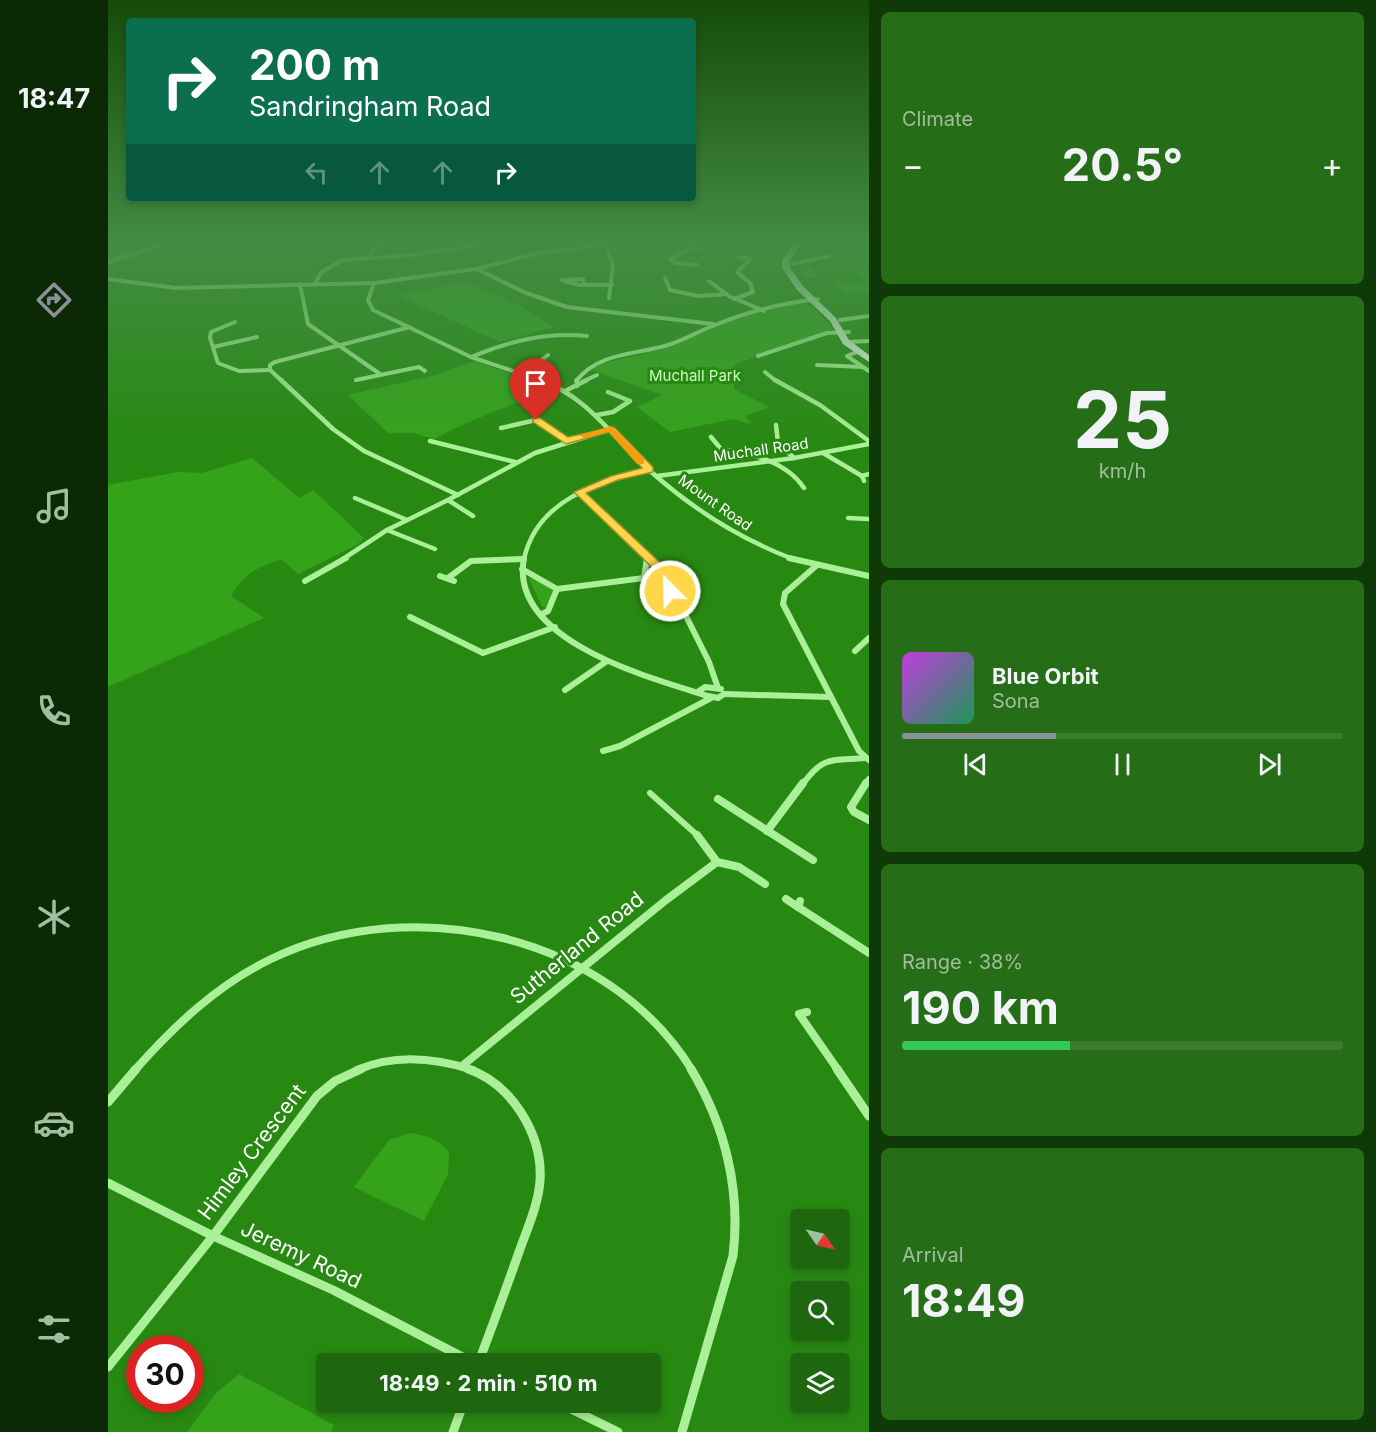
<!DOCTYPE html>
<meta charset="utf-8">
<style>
body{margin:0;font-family:Inter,sans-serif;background:#266d17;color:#f1f3f6;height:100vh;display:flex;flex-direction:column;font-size:22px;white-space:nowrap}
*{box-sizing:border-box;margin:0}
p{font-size:20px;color:#a1be9e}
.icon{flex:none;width:33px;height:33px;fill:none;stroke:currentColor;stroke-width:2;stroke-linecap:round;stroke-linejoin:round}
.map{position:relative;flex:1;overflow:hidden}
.panel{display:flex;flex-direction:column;gap:12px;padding:12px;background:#103908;width:507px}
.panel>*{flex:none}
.guide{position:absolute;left:18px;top:18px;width:570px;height:183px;border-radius:6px;box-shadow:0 3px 9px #0003;background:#0b6e4f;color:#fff;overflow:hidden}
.needle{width:39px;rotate:124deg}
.tools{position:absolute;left:682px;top:1209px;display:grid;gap:12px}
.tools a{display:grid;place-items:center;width:60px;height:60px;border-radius:6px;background:#1e670e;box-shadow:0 3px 9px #0003;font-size:30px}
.speed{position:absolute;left:18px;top:1335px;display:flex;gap:12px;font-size:30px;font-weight:700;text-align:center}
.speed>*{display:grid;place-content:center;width:78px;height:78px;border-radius:50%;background:#1e670e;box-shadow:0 3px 9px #0003;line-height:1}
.speed .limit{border:9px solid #d22;background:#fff;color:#111}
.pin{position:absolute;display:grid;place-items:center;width:51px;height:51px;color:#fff;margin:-62px -26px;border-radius:50% 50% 50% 0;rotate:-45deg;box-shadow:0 0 6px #0007}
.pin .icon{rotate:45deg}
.me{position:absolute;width:66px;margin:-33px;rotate:337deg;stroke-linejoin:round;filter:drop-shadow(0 0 4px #0008)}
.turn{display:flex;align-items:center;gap:21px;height:126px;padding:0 24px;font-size:27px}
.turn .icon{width:78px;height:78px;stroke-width:2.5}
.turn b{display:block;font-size:42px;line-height:51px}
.lanes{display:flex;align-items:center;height:57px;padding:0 24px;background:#0003;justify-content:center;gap:30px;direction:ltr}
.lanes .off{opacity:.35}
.big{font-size:45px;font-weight:700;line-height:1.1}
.panel .widget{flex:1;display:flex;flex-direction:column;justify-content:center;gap:9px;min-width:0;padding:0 21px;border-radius:9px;background:#266d17}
.panel .dial{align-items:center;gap:0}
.dial b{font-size:78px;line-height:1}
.song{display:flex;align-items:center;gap:18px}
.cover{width:72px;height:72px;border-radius:9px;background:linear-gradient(135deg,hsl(290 70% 55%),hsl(150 70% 35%))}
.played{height:6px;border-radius:3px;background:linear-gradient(90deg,#8c9099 35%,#3c7b2e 35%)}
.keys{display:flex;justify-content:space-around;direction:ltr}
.heat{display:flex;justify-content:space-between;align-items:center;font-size:33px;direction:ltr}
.charge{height:9px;border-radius:4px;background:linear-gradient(90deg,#34c759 38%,#3c7b2e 0)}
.trip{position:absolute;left:208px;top:1353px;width:345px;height:60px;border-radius:6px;background:#1e670e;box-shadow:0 3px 9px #0003;font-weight:700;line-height:60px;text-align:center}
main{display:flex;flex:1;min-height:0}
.menu{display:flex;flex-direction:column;width:108px;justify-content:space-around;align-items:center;background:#0c2906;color:#a1be9e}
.menu .icon{width:42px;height:42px}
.menu .current{color:#8c9099}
.menu b{font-size:27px;color:#f1f3f6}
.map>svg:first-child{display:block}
.green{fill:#35a31a}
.building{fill:#3ba820}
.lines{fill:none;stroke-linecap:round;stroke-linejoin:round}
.pedestrian{stroke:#aaf098;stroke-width:6}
.minor-far4{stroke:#aaf098;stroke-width:4}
.minor-far3{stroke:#aaf098;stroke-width:4.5}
.minor-far2{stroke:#aaf098;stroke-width:6}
.minor-far1{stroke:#aaf098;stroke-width:8}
.minor{stroke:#aaf098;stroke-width:9}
.trunk{fill:#f2fff0;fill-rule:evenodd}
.route{fill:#ffd54a;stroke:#a68a30;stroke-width:1.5}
.slow{fill:#f59e0b}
.labels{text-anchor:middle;stroke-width:6;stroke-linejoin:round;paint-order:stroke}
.far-park-label{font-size:15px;fill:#cbfcbe;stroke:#288912}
.far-street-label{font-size:15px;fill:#fff;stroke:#288912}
.near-street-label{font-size:21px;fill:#fff;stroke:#288912}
</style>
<main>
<nav class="menu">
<b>18:47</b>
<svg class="icon current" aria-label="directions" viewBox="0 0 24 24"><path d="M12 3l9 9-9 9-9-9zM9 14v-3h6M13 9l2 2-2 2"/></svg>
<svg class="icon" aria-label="music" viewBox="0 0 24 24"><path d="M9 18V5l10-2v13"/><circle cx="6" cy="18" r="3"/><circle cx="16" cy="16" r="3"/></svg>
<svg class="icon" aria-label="phone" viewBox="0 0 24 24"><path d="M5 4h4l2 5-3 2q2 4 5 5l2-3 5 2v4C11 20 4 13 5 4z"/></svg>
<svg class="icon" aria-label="climate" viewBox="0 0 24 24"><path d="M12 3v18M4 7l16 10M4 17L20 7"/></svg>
<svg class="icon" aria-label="car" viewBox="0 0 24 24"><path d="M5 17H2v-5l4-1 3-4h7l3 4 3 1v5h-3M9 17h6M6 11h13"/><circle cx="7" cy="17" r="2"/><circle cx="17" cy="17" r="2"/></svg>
<svg class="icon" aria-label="filters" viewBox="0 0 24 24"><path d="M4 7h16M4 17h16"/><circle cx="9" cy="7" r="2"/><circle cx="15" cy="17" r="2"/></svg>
</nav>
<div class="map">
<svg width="761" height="1432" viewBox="0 0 761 1432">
<rect width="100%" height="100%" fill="#288912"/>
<!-- green -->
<g class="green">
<path d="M0 241C17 246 31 243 48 245L0 261Z"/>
<polygon points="743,271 761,272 761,294 738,295 725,282 756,281"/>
<polygon points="360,282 410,305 446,327 392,342 293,297 295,294"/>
<polygon points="693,302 706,308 725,329 627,364 626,389 661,407 637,416 643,424 625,419 562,432 529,407 554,395 483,370 496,363 556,349 602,327"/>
<path d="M366 361 444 388C405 406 364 418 326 439L304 433H280L240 395 331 374Z"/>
<path d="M144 458 191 498 205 490 256 538 249 545 190 574 173 559C150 567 135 574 123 596L156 618 0 687V485L70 472 94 473Z"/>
<polygon points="424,577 442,587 445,592 438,607 434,607 421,579"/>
<path d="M302 1133C319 1136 330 1138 341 1152L340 1174 316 1221 246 1187 281 1140Z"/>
<polygon points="131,1374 226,1425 223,1432 79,1432 108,1393"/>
</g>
<!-- building -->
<polygon class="building" points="699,265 704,268 711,278 698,278 690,267"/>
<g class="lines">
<!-- pedestrian -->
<polyline class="pedestrian" points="542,793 589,835"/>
<!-- minor-far4 -->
<g class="minor-far4">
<polyline points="497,245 505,264 501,298"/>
<polyline points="262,254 267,247 283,241"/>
<polyline points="0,262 65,241"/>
<polyline points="685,264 721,256"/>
<polyline points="590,265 567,263 562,259 585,246 593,248"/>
<polyline points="369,269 418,293 459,307 605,324"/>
<polyline points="557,278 562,290 590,296 619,294"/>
<polyline points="0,279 68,288 266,283 368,269 430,253 523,241"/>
<polyline points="601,281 621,296 656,311"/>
<polyline points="266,283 260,300 265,310 363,357 435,381"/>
<polyline points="192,284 200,324 272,374"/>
<polyline points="207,284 213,272 235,260 304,255 392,241"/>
<polyline points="476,284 475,279 454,280 471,285 504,285"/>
<polyline points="626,299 645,292 642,283 629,272 643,259 631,257"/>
<polyline points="732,320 761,316"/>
<polyline points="127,322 103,332 102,338 110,363 131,371 162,370"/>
<polyline points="738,342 761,341"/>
<polyline points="105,347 149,337"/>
<polyline points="751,351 739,356 761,371"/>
<polyline points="650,356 719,333 741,332"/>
<path d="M363 357C402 341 437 332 479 336"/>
<polyline points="709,365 755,367"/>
<polyline points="657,372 668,381"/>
<polyline points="414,374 440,355"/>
<polyline points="248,380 311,367 317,371"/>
<polyline points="174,381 162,370 162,365 167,362 302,327"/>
<path d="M468 381C491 352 527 355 560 345 576 340 591 331 607 325 639 312 675 303 710 299"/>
<polyline points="476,381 489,375"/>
</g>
<!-- minor-far3 -->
<g class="minor-far3">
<polyline points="173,380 225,429 256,451 350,495"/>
<path d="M431 380C480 396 504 437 540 469 582 507 632 539 685 559"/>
<polyline points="469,380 469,386"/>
<polyline points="667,380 712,405 761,441"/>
<polyline points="457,391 479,380"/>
<polyline points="489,415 505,412 522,401 500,392"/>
<polyline points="668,425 670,443 686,458"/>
<polyline points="393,428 428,420 458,441"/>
<path d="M603 437 613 449C642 453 678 461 696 488"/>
<polyline points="322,441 407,462"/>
<polyline points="715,453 754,476"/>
<polyline points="549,476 686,458 761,444"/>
<polyline points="756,481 754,476 761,474"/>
<polyline points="471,492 541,559"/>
<polyline points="247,498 299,520"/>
<polyline points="365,516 340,500 427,453 503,429"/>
<polyline points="740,518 761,519"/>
<polyline points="279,530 327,549"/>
<polyline points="235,559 279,530 340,500"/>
<polyline points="411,559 416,559"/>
<path d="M416 559C429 500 489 482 541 470"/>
<polyline points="539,559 539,556"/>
</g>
<!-- minor-far2 -->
<g class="minor-far2">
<path d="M416 558C400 641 543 678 600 696L610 698 616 694"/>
<polyline points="539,558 536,578 566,592"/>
<polyline points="540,558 557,574 601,662 610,688"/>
<polyline points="681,558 761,576"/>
<polyline points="708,566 677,593 675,604 751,751 761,760"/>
<polyline points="414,569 449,589 440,611 434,614"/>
<polyline points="332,576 346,581"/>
<polyline points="340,578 363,561 416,559"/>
<polyline points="197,581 238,558"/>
<polyline points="449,589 536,578"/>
<polyline points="302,617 375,653 447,627"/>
<polyline points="747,651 761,638"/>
<polyline points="457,690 499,661"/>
<polyline points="591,691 597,687 613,689"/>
<polyline points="616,694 722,697"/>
<polyline points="495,751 512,746 603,698"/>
<path d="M694 785C716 755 723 761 758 758"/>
<polyline points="757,785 761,779"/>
</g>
<!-- minor-far1 -->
<g class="minor-far1">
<polyline points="758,783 743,807 746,812 761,820"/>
<polyline points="610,799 705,860"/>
<polyline points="659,831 695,783"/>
<polyline points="589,835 609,862"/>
<polyline points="678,899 690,907 692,901"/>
<polyline points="690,907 761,953"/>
<polyline points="699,1012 691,1014 730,1070"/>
<polyline points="354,1066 558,900 609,862 631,867 657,884"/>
<path d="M27 1070C66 1026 109 985 163 959 304 891 500 934 584 1070"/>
<path d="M249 1070C286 1054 328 1058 365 1070"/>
</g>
<!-- minor -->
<g class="minor">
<path d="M360 1069C404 1084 435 1135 432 1181 430 1206 419 1229 411 1252 398 1289 384 1327 370 1364"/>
<polyline points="729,1069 761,1116"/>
<polyline points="0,1102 28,1069"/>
<polyline points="0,1183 105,1236 225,1290 368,1364"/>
<polyline points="0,1367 105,1236 209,1096 227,1081 253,1069"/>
<polyline points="449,1402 510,1432"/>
<polyline points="345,1432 356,1402"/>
<path d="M574 1432 625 1256C633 1190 617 1125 583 1069"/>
</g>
<!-- trunk -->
<polygon class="trunk" points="689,241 696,241 682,260 682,268 695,286 728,318 741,340 761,355 761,362 735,344 722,321 689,290 674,268 674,260"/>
</g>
<!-- sky -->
<linearGradient id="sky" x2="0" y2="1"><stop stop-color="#164b0a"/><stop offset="0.55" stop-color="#428c44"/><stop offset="1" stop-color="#428c44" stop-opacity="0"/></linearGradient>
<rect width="761" height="441" fill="url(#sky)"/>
<!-- route -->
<polygon class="route" points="425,418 432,418 460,437 506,427 545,467 545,472 510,480 478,493 561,571 572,591 570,594 558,594 556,591 559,588 552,575 466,492 503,476 534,468 501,432 458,444 425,422"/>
<!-- slow -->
<polygon class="slow" points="503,426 536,459 536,464 529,464 501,432 476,438 472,435"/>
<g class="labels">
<!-- far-park labels -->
<g class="far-park-label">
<text x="587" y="381">Muchall Park</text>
</g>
<!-- far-street labels -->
<g class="far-street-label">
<text transform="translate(653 450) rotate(-8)" y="5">Muchall Road</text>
<text transform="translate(607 503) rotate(35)" y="5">Mount Road</text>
</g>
<!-- near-street labels -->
<g class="near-street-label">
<text transform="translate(469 948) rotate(-39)" y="7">Sutherland Road</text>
<text transform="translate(144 1152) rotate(-53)" y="7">Himley Crescent</text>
<text transform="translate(193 1255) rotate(25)" y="7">Jeremy Road</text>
</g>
</g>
</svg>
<div class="tools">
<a><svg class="needle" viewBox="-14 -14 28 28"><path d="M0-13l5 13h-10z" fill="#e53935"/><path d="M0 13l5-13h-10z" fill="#a1be9e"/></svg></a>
<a><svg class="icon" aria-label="search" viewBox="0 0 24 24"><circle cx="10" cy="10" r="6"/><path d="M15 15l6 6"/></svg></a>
<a><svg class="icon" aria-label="layers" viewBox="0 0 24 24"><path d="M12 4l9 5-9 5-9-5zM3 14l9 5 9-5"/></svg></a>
</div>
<div class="speed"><div class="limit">30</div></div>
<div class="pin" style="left:428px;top:420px;background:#d93025"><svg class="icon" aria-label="arrive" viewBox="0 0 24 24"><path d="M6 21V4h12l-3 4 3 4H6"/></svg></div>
<svg class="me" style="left:562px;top:591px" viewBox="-20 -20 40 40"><circle r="17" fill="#ffd54a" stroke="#fff" stroke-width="3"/><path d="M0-11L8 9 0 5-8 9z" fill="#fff"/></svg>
<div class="trip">18:49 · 2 min · 510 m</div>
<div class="guide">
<div class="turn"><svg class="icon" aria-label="right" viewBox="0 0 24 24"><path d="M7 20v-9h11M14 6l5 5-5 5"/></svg><div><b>200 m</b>Sandringham Road</div></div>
<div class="lanes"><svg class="icon off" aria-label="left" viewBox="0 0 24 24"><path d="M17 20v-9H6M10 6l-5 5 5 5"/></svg><svg class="icon off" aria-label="ahead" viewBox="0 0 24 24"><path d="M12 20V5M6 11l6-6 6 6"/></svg><svg class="icon off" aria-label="ahead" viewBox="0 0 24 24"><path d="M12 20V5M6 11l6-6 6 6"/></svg><svg class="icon" aria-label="right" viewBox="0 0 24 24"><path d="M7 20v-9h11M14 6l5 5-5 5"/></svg></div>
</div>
</div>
<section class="panel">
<div class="widget"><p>Climate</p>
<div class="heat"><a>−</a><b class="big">20.5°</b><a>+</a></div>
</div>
<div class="widget dial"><b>25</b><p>km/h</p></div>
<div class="widget">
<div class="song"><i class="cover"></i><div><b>Blue Orbit</b><p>Sona</p></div></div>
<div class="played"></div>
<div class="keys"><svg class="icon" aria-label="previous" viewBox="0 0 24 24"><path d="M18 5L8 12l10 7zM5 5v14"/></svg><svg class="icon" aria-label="pause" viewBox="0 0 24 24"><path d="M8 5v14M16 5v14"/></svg><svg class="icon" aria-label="next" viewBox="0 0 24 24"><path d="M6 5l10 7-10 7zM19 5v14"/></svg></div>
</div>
<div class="widget"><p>Range · 38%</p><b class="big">190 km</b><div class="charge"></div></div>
<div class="widget"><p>Arrival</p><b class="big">18:49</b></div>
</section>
</main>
